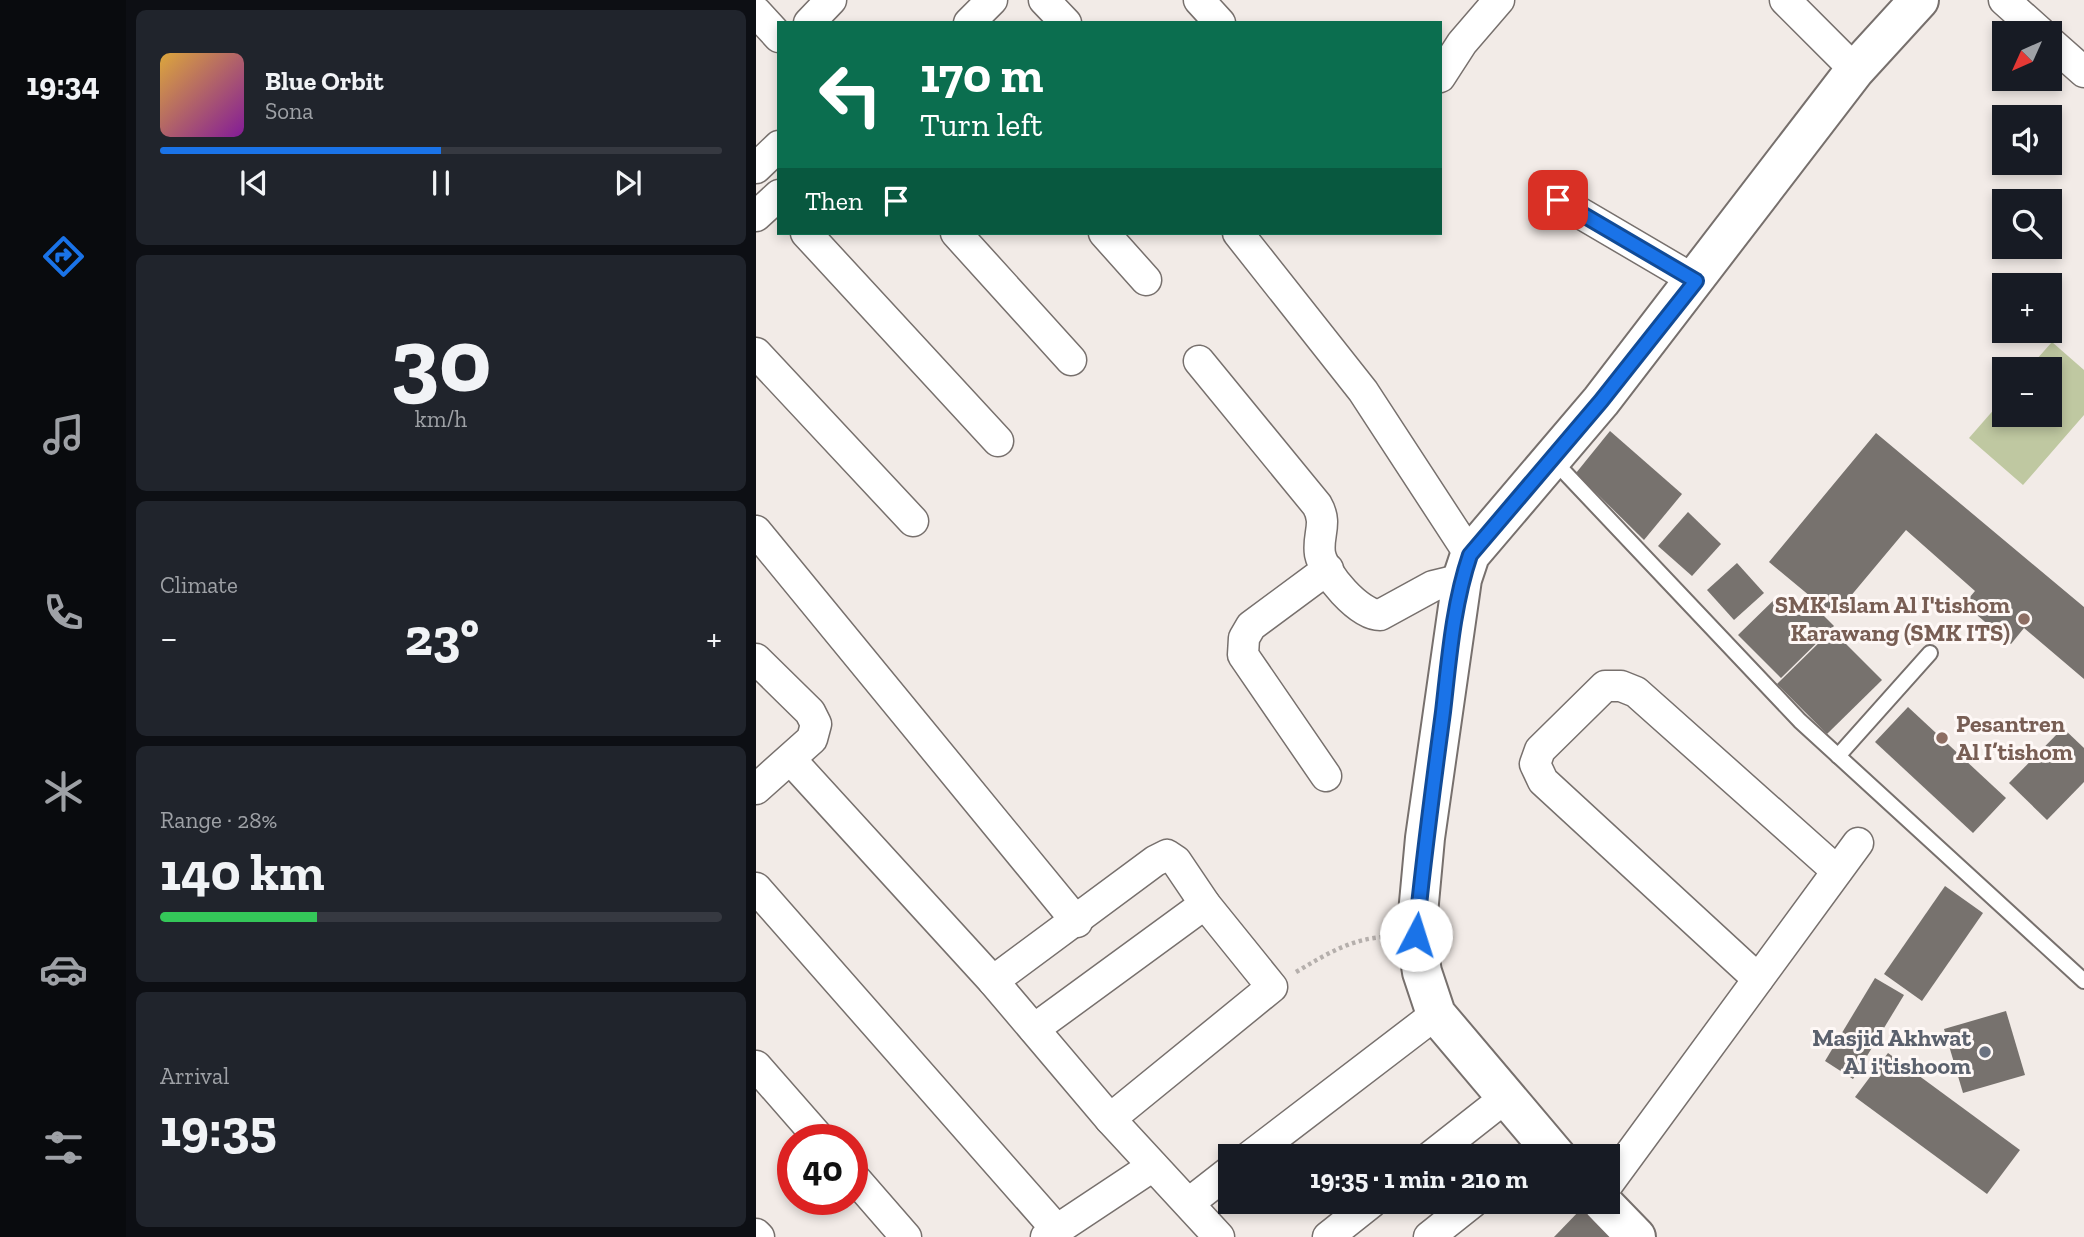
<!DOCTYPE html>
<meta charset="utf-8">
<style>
body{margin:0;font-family:"Zilla Slab",serif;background:#20242c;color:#f1f3f6;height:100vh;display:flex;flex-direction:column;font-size:26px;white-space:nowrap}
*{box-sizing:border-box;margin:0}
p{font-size:23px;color:#9ea1a6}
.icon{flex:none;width:38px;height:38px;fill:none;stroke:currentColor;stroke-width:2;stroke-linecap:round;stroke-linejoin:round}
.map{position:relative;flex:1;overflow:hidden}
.sheet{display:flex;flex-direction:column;gap:10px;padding:10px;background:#0d0f14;width:630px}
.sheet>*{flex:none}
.top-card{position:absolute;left:21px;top:21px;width:665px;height:214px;border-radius:0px;box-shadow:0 4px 10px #0003;background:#0b6e4f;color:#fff;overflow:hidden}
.needle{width:46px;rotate:225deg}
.controls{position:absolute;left:1236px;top:21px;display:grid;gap:14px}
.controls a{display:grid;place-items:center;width:70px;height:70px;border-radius:0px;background:#171b24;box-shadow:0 4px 10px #0003;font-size:35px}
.speed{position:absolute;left:21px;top:1124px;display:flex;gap:14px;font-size:35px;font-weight:700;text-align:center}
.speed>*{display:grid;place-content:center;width:91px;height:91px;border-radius:50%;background:#171b24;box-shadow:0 4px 10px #0003;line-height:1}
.speed .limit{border:10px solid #d22;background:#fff;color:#111}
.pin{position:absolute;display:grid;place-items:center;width:60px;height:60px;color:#fff;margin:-30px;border-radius:14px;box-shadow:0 4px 10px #0006}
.me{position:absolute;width:77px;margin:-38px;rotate:5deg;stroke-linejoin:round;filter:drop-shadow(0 0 5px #0008)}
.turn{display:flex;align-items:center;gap:24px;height:147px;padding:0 28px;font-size:32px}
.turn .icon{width:91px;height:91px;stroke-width:2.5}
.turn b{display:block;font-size:49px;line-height:60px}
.then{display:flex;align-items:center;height:66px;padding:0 28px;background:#0003;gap:14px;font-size:26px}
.big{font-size:52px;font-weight:700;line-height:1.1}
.sheet .tile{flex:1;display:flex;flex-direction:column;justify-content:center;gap:10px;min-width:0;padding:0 24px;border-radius:10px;background:#20242c}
.sheet .dial{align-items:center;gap:0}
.dial b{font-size:91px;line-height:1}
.song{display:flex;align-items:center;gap:21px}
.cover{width:84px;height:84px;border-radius:10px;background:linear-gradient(135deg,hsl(40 70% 55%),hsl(290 70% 35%))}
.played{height:7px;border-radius:4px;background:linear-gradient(90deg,#1a73e8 50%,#363941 50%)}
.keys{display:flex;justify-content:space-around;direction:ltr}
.heat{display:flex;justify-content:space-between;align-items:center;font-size:38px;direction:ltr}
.charge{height:10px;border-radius:5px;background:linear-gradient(90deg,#34c759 28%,#363941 0)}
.trip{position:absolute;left:462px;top:1144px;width:402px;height:70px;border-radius:0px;background:#171b24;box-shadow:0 4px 10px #0003;font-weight:700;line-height:70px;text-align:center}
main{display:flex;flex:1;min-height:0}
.dock{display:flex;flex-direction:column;width:126px;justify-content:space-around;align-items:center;background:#090b0e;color:#9ea1a6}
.dock .icon{width:49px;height:49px}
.dock .on{color:#1a73e8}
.dock b{font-size:32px;color:#f1f3f6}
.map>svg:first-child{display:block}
.green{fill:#bfc8a1}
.building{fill:#77726e}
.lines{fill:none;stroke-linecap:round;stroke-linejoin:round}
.lane-casing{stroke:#77706d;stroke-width:18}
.street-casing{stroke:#77706d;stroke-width:33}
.secondary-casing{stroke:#77706d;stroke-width:42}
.path{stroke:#b5afac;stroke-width:4.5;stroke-dasharray:3.5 3.5;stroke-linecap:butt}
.lane{stroke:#fff;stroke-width:14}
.street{stroke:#fff;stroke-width:30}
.secondary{stroke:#fff;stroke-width:38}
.route-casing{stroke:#114b97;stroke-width:18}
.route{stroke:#1a73e8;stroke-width:12}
.education-dot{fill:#8d6e63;stroke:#fef8f6;stroke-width:2.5}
.worship-dot{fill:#6b7280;stroke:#fef8f6;stroke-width:2.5}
.labels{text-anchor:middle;stroke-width:6;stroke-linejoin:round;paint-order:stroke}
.education-label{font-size:24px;font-weight:bold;fill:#785e54;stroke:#fef8f6;text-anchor:end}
.worship-label{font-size:24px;font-weight:bold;fill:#5b616d;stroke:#fef8f6;text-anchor:end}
</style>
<main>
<nav class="dock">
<b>19:34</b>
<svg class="icon on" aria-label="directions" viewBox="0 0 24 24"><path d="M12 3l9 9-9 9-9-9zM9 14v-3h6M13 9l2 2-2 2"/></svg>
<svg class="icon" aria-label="music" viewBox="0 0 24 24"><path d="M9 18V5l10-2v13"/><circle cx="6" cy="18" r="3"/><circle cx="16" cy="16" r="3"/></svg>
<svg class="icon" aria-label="phone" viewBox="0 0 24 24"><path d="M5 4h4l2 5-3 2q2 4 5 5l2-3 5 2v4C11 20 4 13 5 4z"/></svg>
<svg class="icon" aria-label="climate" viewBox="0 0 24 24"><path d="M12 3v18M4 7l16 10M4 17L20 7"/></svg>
<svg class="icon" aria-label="car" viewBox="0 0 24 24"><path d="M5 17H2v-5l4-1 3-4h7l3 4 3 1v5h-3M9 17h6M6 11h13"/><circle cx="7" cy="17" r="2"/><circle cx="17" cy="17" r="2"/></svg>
<svg class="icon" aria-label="filters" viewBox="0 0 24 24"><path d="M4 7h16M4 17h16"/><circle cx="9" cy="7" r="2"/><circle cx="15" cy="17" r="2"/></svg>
</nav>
<section class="sheet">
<div class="tile">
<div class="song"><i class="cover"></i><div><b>Blue Orbit</b><p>Sona</p></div></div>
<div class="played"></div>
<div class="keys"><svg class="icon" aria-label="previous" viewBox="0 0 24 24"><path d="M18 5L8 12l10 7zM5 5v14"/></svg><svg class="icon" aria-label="pause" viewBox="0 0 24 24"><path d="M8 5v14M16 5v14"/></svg><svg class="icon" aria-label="next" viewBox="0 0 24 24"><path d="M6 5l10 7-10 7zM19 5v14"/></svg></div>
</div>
<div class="tile dial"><b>30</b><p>km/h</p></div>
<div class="tile"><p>Climate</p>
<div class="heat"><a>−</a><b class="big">23°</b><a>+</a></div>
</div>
<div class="tile"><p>Range · 28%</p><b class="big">140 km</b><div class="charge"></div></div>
<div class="tile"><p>Arrival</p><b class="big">19:35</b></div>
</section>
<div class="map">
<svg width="1328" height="1237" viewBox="0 0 1328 1237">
<rect width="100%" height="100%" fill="#f2ebe7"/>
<!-- green -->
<polygon class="green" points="1296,342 1328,370 1328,415 1267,485 1213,438 1248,398 1248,415 1293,415 1293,369 1272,369"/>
<!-- building -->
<g class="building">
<polygon points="854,431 926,494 888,540 820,473"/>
<polygon points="1120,433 1328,607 1328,679 1268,628 1255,644 1208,604 1219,591 1150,530 1078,616 1013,562"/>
<polygon points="932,512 965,544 936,576 902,546"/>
<polygon points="981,563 1008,593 978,620 951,590"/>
<polygon points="1024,594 1038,608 1049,597 1078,626 1025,678 982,635"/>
<polygon points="1076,630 1126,680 1071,734 1021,684"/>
<polygon points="1152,707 1250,798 1217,833 1119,742"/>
<polygon points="1307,728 1328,748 1328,782 1291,820 1253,783"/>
<polygon points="1189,886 1227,913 1166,1001 1128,974"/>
<polygon points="1119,978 1148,995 1097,1079 1069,1061"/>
<polygon points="1250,1011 1269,1075 1207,1093 1188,1029"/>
<polygon points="1132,1053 1264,1150 1231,1194 1099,1097"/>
<polygon points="826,1208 855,1237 798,1237"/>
</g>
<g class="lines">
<defs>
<g id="lane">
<polyline points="797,460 1044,721 1328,981"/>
<polyline points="1082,756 1174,653"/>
</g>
<g id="street">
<polyline points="288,0 310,23"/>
<polyline points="443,0 464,23"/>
<polyline points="1029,0 1099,70"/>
<polyline points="1248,0 1285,33"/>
<polyline points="0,12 23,37"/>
<polyline points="53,23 75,0"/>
<polyline points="213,23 236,0"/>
<polyline points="1293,41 1328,72"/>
<polyline points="684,77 706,43 743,0"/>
<polyline points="0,168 23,146"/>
<polyline points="802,200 940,281"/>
<polyline points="0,216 23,195"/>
<polyline points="50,233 242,441"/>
<polyline points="200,233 315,360"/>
<polyline points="348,233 390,280"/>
<polyline points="482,233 607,391 714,555"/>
<polyline points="0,353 157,521"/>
<path d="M443 361 561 505C572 524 561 535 564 554 568 574 603 615 624 615L677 586 706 579"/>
<polyline points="0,531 321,922"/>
<polyline points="0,659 54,712 60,724 56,739 0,789"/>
<polyline points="35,760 237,981 354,1119 463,1237"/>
<polyline points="570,776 487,655 488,638 495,626 572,569"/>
<polyline points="0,888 301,1230"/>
<polyline points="1002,979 787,781 779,764 784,750 849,686 865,686 880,692 1081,871"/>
<polyline points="237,981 399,861 411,855 420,861 449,904 516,987 354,1119"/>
<polyline points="278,1029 449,904"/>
<polyline points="0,1066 64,1139"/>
<polyline points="493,1157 680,1014"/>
<polyline points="674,1157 749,1098"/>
<polyline points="96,1175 150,1237"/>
<polyline points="852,1184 1102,843"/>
<polyline points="433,1203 474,1171"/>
<polyline points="0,1234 3,1237"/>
<polyline points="290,1237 397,1166"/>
<polyline points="572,1237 616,1202"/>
<polyline points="673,1237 717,1202"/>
</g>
<g id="secondary">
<polyline points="801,1157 680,1014 666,972 660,935 669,838 706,579 714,555 845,401 1099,70 1163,0"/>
<polyline points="846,1202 880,1237"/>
</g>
</defs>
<!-- lane casing -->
<use href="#lane" class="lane-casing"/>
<!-- street casing -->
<use href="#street" class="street-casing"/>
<!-- secondary casing -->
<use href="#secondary" class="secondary-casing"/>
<!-- path -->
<path class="path" d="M540 972C569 955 594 939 628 937"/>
<!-- lane -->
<use href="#lane" class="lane"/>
<!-- street -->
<use href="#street" class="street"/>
<!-- secondary -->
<use href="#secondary" class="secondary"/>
</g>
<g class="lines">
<defs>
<path id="route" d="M660 935C667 860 677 787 687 712 693 660 697 605 714 555L845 401 940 281 802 200"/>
</defs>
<!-- route casing -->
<use href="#route" class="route-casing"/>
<!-- route -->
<use href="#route" class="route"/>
</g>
<!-- markers -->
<g class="education-dot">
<circle cx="1268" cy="619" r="7"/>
<circle cx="1186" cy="738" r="7"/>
</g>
<circle class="worship-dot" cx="1229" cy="1052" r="7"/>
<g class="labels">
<!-- education labels -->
<g class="education-label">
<text x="1254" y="613">SMK Islam Al I'tishom<tspan x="1254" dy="28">Karawang (SMK ITS)</tspan></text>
<text x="1200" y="732" text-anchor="start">Pesantren<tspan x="1200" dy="28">Al I’tishom</tspan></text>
</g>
<!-- worship labels -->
<g class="worship-label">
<text x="1215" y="1046">Masjid Akhwat<tspan x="1215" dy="28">Al i'tishoom</tspan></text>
</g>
</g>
</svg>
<div class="controls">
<a><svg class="needle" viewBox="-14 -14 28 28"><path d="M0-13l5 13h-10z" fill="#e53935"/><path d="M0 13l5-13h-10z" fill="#9ea1a6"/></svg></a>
<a><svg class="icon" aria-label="sound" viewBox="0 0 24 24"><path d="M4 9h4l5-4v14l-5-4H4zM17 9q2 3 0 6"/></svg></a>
<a><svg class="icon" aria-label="search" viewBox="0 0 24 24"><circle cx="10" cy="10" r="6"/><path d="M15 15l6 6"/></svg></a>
<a>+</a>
<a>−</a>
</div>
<div class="speed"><div class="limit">40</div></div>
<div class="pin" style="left:802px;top:200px;background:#d93025"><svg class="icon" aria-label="arrive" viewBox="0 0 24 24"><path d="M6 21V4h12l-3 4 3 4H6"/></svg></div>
<svg class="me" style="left:660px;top:935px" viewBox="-20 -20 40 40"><circle r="19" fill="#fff"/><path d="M0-13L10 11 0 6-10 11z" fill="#1a73e8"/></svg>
<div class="trip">19:35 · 1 min · 210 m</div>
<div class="top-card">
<div class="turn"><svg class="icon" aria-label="left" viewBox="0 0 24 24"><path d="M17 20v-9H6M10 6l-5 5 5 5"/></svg><div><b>170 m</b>Turn left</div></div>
<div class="then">Then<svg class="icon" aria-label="arrive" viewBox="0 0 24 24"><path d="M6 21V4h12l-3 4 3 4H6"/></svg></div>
</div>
</div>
</main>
